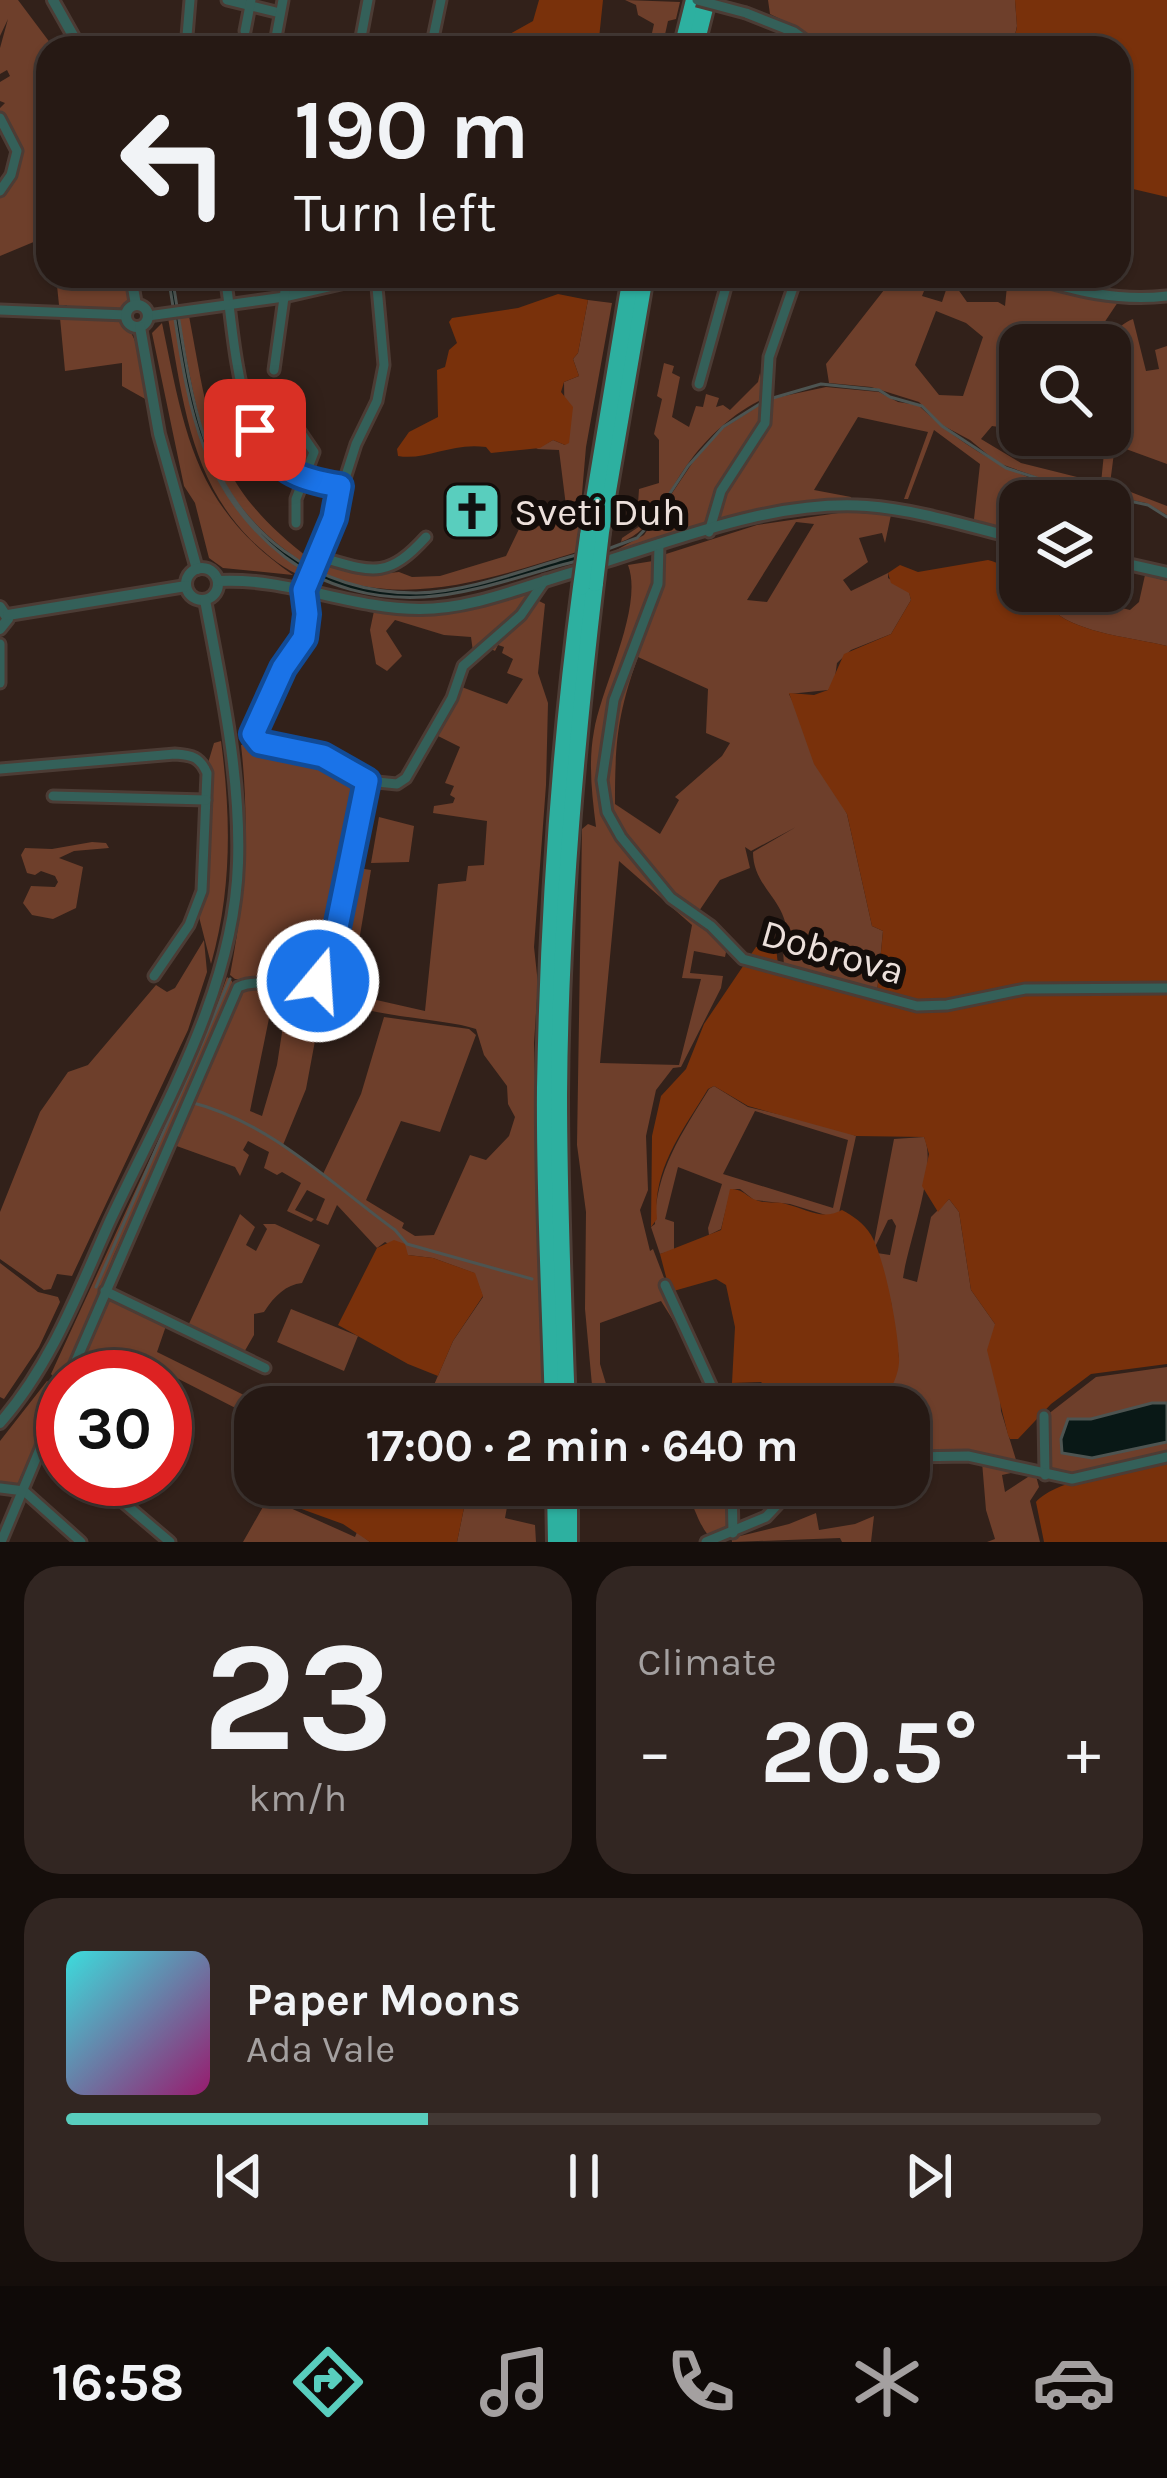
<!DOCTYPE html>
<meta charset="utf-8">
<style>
body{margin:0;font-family:Karla,sans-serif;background:#322622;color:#f1f3f6;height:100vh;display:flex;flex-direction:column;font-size:45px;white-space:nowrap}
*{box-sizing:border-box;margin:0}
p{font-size:39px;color:#a4a0a0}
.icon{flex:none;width:66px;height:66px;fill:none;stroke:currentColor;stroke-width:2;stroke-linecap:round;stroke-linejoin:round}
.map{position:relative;height:1542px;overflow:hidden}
.sheet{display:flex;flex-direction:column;gap:24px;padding:24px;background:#150e0b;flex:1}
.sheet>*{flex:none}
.hud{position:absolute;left:36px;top:36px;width:1095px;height:252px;border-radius:36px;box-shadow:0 3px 9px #0004,0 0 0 3px #423834;background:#261914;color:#f1f3f6;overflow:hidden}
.controls{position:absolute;left:999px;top:324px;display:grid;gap:24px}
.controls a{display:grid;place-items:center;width:132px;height:132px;border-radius:24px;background:#261914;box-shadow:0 3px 9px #0004,0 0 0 3px #423834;font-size:60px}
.speed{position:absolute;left:36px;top:1350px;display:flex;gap:24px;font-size:60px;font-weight:700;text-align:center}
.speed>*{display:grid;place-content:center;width:156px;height:156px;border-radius:50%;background:#261914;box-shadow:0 3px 9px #0004,0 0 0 3px #423834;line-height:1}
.speed .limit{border:18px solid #d22;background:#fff;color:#111}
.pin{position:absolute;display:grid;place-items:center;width:102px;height:102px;color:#fff;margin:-51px;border-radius:24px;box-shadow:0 6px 18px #0006}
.me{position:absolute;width:132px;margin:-66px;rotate:18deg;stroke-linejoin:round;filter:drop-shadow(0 0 9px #0008)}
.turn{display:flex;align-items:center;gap:42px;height:252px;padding:0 60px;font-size:54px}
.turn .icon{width:156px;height:156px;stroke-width:2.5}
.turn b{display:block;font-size:84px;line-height:102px}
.big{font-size:90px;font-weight:700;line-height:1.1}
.sheet .card{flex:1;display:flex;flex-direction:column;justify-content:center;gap:18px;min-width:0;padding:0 42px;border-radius:36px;background:#322622}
.sheet .dial{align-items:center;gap:0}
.dial b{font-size:156px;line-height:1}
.song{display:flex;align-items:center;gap:36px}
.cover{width:144px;height:144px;border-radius:18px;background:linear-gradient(135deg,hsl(180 70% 55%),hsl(320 70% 35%))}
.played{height:12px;border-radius:6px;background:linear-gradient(90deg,#59cebe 35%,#423834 35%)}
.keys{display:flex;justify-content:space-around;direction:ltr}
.heat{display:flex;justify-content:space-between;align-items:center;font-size:66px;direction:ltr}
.sheet .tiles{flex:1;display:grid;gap:24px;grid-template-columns:1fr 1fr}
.card:last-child{grid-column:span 2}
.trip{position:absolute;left:234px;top:1386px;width:696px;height:120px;border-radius:36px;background:#261914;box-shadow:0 3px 9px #0004,0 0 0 3px #423834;font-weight:700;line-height:120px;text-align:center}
.tabs{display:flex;height:192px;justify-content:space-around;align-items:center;background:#0f0a08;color:#a4a0a0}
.tabs .icon{width:84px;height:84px}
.tabs .on{color:#59cebe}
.tabs b{font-size:54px;color:#f1f3f6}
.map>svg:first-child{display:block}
.green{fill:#6e3f2b;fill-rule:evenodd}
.forest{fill:#79310b}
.water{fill:#091816;stroke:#4d5451;stroke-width:3}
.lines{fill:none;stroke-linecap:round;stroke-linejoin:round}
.stream{stroke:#4d5451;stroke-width:3}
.minor-casing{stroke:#4c3c35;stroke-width:15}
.tertiary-casing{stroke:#4c3c35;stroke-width:16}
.motorway-casing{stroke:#4c3c35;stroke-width:22}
.minor{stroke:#346059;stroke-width:9}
.tertiary{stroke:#346059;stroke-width:10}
.motorway{stroke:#2db0a0;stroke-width:16}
.minor-bridge-casing{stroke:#4c3c35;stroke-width:15;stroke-linecap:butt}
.motorway-bridge-casing{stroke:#4c3c35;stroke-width:22;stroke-linecap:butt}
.minor-bridge{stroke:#346059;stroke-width:9}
.motorway-bridge{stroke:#2db0a0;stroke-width:16}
.route-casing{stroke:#114b97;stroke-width:30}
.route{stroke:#1a73e8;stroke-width:21}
.labels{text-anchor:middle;stroke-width:12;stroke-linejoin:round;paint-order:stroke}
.poi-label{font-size:39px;fill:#ece0db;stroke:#140d0a;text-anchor:start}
.street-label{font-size:39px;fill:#ece0db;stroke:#140d0a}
</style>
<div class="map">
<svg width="1167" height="1542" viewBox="0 0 1167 1542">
<rect width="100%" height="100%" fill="#32211a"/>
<!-- green -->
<g class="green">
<polygon points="0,0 18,0 54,48 48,48 48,236 0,256 0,192 17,163 0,116 0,108 5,103 0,101 0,82 10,76 7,70 0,74 0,48 8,19 0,36"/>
<polygon points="625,0 680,2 676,19 668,21 662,48 598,48 599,33 641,38 652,33 654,24 638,15 636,5"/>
<polygon points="768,0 1015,0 1017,26 1012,48 825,48 804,31 770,14"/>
<polygon points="56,276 125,276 129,297 121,313 67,311 67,305 59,305"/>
<path d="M895 276H930L922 296 942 302 950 278 967 302H998L1005 306 1008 276 1118 302 1102 326C1117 336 1119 324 1133 319L1146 371 1159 369 1155 350 1167 346V464L1115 445 1110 484 1167 506V515L1146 503 1060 485 998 463 970 440 942 425 919 402 871 387 829 383 826 364ZM936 311 966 323 983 337 963 396 939 395 915 365ZM1020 345H1110V435H1053L1105 443 1101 483 1021 463 981 439 992 426 1020 430Z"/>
<path d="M588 300 612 303 586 447 577 552C492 578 402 611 315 571L324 562 369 575 399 572 412 577 440 576 506 556 519 529 568 522 559 450 536 449 553 440 565 445 564 382 579 376 573 359 578 353Z"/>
<path d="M189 316C211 432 213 487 313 561L310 567C206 501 200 430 179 317Z"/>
<path d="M60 318 121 319C146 347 136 366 147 400L122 386V363L65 371Z"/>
<path d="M168 318H174C198 438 200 497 307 572L304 577C284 570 266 554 251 540 190 479 183 399 168 318Z"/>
<path d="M162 323C185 434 194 506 293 575L223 568 209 558 195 503 184 486 152 333Z"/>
<path d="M664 363 674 366 672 373 680 377 672 417 689 427 696 406 703 407 706 394 719 398 716 407 723 405 730 410 758 382 760 373 765 398C734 412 707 437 687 465 668 491 653 531 621 542L622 538 640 526 654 505 638 504 639 489 659 483V440L654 434 662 399 657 396Z"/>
<path d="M826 387 879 392 898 402 918 405C961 445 1002 470 1059 488L1058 492H1053L1050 501H1020L1018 534 962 520 974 519 980 464 934 430 908 499H904L928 432 858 417 814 490 851 497V501L719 520C719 474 772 446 770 399Z"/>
<polygon points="766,401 760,423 719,486 708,522 609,554 644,535 693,462 722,429"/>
<path d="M845 512 891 515 885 543 882 533 859 538 868 562 843 580 851 591 888 573V578L909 592 911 600 891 634 851 650 837 663 834 684 828 690 789 694 847 814 872 926 883 931 877 993 784 967 783 948 787 947C792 900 753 891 753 852L796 827 751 851 745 847 750 868 720 880 697 914C552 807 614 728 658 590 662 578 662 566 666 554L757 525ZM796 522 814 524 767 602 747 600ZM638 657 708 689 706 733 730 743 722 756 675 797 679 800 660 834 615 804C615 744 617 715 638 657Z"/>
<path d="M653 561C663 592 632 637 622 667 609 709 593 774 605 816L667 898 706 925 726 952 725 957 694 951 690 973 723 976 721 988 681 1067 673 1068 656 1090 646 1136 648 1190 640 1210 650 1251 653 1249 686 1335 683 1336 661 1301 600 1323V1364L613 1407H594L585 1309 586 1212 577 1145 582 829 588 824 596 827C592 795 588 763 594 731 601 687 644 607 628 565ZM619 861 692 925 682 978 701 979 679 1065 600 1063Z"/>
<path d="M1145 575 1167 581V646C1134 638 1079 633 1055 612L1058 599 1039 595 1040 591 1073 595 1079 591 1072 610 1081 613 1086 593 1102 603 1130 610 1139 602Z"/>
<polygon points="529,589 535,591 523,607 473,652 471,637 444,635 395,620 386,631 402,656 387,671 376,664 370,630 374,611 421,613"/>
<path d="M537 600 545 604 538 673 548 703 546 785 534 947 538 984 534 1043 544 1407H531L528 1388 519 1387 516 1407H442L427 1401 453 1341 483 1297 474 1273 433 1258 408 1255 385 1242 377 1248 337 1205 328 1225 316 1220 325 1199 307 1190 295 1210 314 1219 311 1222 287 1211 301 1183 282 1172 277 1175 264 1168 269 1152 248 1141 243 1150 249 1155 240 1176 235 1167 171 1144 237 994 248 985 306 991 323 998 306 1089 283 1145 323 1174 361 1094 384 1017 469 1029 476 1035 440 1132 401 1121 366 1200 404 1223 402 1228 415 1236 434 1235 470 1155 486 1160 509 1136 515 1117 508 1104 507 1086 484 1055 476 1029C438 1016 342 1018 319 986L351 867 371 870 350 994 425 1011 438 884 466 881 468 866 484 865 487 821 433 813 434 806 453 803 455 798 450 795 454 786 445 783 460 747 432 733 459 686 507 704 523 679 507 673 513 659 502 653 504 647 498 645 495 651 487 647 522 619ZM273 999 287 1000 277 1065 262 1116 250 1111Z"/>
<path d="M221 741C231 817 232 890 211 964L198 913 206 881 212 773 208 763 214 743Z"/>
<path d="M249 742 322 758 360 780 331 939 323 963 309 983 235 979 230 975C245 897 250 824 241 745Z"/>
<polygon points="379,817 414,826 409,862 371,863"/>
<polygon points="92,842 106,843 109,848 74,851 59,858 83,867 76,908 53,919 32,915 23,903 31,886 55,887 58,882 55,876 41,871 35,875 27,873 21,855 25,848 52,849"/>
<polygon points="204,940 207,972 188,1030 72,1276 57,1274 51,1289 44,1290 0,1259 0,1212 40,1112 68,1072 88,1065 156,985 167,992 175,988"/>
<polygon points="227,977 232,981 232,992 114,1255 63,1385 59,1384 51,1374 201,1048"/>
<path d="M714 1086 748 1107 834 1127 856 1136 839 1213 829 1216 790 1204 754 1200 740 1189H731L721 1229 709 1235 708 1228 722 1184 678 1167 665 1219 674 1222V1250L660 1254 651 1227 655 1224C655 1171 682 1133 709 1089ZM755 1111 848 1140 833 1208 723 1174Z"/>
<path d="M924 1137C938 1166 908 1243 903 1278L917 1282 931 1217 949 1199 959 1212 971 1290 995 1324 1001 1411 1017 1463 976 1452 909 1453V1407L881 1405 899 1359 891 1302 877 1253 890 1255 896 1226 892 1219 888 1220 875 1247 874 1243 894 1139Z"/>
<path d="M240 1214 255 1227 246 1245 256 1251 267 1229 263 1224H275L320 1245 302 1283C286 1285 275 1295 264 1312L254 1314V1335L243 1354 187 1328Z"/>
<polygon points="0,1263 38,1292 58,1297 60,1302 39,1347 4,1399 0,1397"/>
<polygon points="111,1298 167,1323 157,1352 268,1407 255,1407 255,1418 165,1372 163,1377 71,1377 107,1299"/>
<polygon points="291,1309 358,1336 344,1371 277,1342"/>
<polygon points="1167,1367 1167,1403 1090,1419 1074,1418 1093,1458 1167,1442 1167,1454 1072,1475 1049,1472 1047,1415 1096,1377"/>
<polygon points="47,1381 54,1384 40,1420 47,1424 27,1474 23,1472 20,1478 23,1483 21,1487 0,1486 0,1441"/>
<polygon points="982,1462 1010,1467 1011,1473 1002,1475 1005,1492 1031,1475 1036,1476 1039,1487 1030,1501 1040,1542 987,1542 995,1539 986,1510"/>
<polygon points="463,1485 490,1485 509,1496 505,1518 535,1525 536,1542 457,1542 464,1508"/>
<path d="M677 1485H730L729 1528 708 1535C695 1519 694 1497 677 1485Z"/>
<polygon points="268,1498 355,1537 357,1532 370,1542 243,1542"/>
<polygon points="816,1513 819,1530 855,1524 874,1516 871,1542 842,1542 840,1538 732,1542 732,1538 789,1524"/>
</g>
<!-- forest -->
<g class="forest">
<polygon points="539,0 603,0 598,48 501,48 508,35 533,21"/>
<polygon points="1015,0 1167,0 1167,197 1133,189 1119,190 1119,48 1012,48 1017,27"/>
<path d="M558 294 588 300 578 353 573 359 579 376 564 382 561 392 573 407 569 443 565 445 553 440 540 448 491 453 486 447C451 442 426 461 398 456L397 449 409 432 438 417 437 370 445 367 449 350 457 343 449 322 452 318 518 308Z"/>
<path d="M988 560C1003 564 1020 574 1020 591L1058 599 1055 612C1079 633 1135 638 1167 646V1364L1091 1374 1051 1404 1018 1439H1010L1008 1435 987 1350 995 1324 971 1290 959 1212 949 1199 938 1212 922 1186 929 1154 924 1137 856 1136 748 1106 714 1086 708 1089C684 1129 652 1169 657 1219L651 1227 652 1136 661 1096 686 1069 704 1024 756 947H776L778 965 877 993 883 931 872 926 847 814 814 764 789 693 814 695 828 690 844 654 891 634 911 600 909 593 891 583 888 573 900 565 918 572Z"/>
<path d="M730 1189C744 1189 745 1196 756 1200 765 1204 777 1201 786 1204 806 1209 822 1221 842 1210 853 1216 864 1223 871 1235 885 1259 898 1329 899 1358 900 1372 891 1392 881 1401L882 1407H773L772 1393 761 1382 732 1383 735 1327 726 1285 716 1279 670 1292 660 1254 721 1230Z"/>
<polygon points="394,1240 405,1244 408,1255 433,1258 475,1273 483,1296 453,1341 438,1376 408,1364 338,1325 377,1248"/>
<path d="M1167 1460V1542H1044L1036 1502C1057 1478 1133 1469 1167 1460Z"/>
<polygon points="272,1485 463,1485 464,1508 457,1542 370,1542 343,1524 274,1499 270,1492"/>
</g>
<!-- water -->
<g class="water">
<path d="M168 276H172C181 329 187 386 204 437 235 533 316 593 416 593 469 592 526 569 576 555L577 561C528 573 475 594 424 597 374 600 324 587 285 557 190 483 187 386 168 276Z"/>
<polygon points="1152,1403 1167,1403 1167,1442 1092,1458 1062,1453 1061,1439 1068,1419 1091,1419"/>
</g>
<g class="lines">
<!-- stream -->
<g class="stream">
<polyline points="605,550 637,538 649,525 688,466 723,427 766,400 821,384 879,390 890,397 922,406 942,426 1006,468 1065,487 1148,505 1167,517"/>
<path d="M190 1102C270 1122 329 1182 395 1230L407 1244 532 1279"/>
<polyline points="96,1287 230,979"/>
</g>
<defs>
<g id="minor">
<polyline points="227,0 280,13"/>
<polyline points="746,13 794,32 816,48"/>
<polyline points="245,31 251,0"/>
<polyline points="186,48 190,0"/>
<polyline points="274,48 283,0"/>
<polyline points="359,48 368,0"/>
<polyline points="431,48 441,0"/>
<polyline points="0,118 17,151 11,175 0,191"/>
<path d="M225 276C235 334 236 456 302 480 313 484 328 484 340 486"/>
<path d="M1025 276C1073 290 1117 302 1167 296"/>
<polyline points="0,310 126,315"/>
<polyline points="148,316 284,297 376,276"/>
<polyline points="274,370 287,276"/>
<polyline points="699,384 729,276"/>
<polyline points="292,420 314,452 296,499 296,523"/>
<polyline points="709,532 721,491 765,423 769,357 797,276"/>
<polyline points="659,544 658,584 614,700 602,780 607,812 621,837 671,898 711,926 743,959 917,1006 947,1005 1025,989 1167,988"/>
<path d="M320 557C372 572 387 580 426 537"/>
<polyline points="0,644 0,683"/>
<path d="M0 769 175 754C192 755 200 757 207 773L202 891 189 925 154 976"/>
<polyline points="367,781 397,784 406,778 452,698 463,666 521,615 545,580"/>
<polyline points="53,796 206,800"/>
<polyline points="665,1285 721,1407"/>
<polyline points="105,1291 265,1368"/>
<path d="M69 1377 238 987C263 976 288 992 314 986L333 948 367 781 323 756 260 743 253 734 283 667 304 638 307 614 304 590 309 574 320 557 356 444 377 401 384 365 376 276"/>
<polyline points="1044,1416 1045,1475"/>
<polyline points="46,1436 63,1451"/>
<polyline points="909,1457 968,1456 1072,1479 1167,1457"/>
<polyline points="96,1479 170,1542"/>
<polyline points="732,1485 733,1533"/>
<polyline points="0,1488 24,1491 81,1542"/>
<polyline points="1,1542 63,1394"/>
<polyline points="706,1542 766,1517 796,1485"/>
</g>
<g id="tertiary">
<polyline points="53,0 80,48"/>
<polyline points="131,276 136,305"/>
<circle cx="137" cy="316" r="11"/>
<polyline points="140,327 159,434 197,569"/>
<polyline points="1110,560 1167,573"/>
<path d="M607 561C688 535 780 500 867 506 919 510 970 527 1020 539"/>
<circle cx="202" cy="584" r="16"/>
<path d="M218 581C287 577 351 609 420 609 472 609 525 586 574 572"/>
<polyline points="0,607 8,619 0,629"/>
<polyline points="8,615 186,586"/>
<path d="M0 1423C51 1365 78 1292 109 1223 162 1109 234 991 238 863 241 775 221 686 205 600"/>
</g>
<g id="motorway">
<polyline points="682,48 694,0"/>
<polyline points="695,48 707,0"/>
<polyline points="601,532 645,276"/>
<polyline points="588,536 631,276"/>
<path d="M553 1407C550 1301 544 1194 545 1088 548 921 559 752 581 587"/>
<path d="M567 1407C563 1303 559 1199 559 1095 560 925 575 752 595 583"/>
<polyline points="555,1485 556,1542"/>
<polyline points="569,1485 569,1542"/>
</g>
</defs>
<!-- minor casing -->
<use href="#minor" class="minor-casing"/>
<!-- tertiary casing -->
<use href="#tertiary" class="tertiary-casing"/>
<!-- motorway casing -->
<use href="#motorway" class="motorway-casing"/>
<!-- minor -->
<use href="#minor" class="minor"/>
<!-- tertiary -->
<use href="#tertiary" class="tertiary"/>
<!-- motorway -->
<use href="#motorway" class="motorway"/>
<defs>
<polyline id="minor-bridge" points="697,0 746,13"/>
<g id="motorway-bridge">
<polyline points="595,583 601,532"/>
<polyline points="581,587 588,536"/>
</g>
</defs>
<!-- minor-bridge casing -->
<use href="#minor-bridge" class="minor-bridge-casing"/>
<!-- motorway-bridge casing -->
<use href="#motorway-bridge" class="motorway-bridge-casing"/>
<!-- minor-bridge -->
<use href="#minor-bridge" class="minor-bridge"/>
<!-- motorway-bridge -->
<use href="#motorway-bridge" class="motorway-bridge"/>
</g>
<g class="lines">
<defs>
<path id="route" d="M255 430C277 470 295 479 340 486L334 518 304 590 307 614 304 638 283 668 253 734 260 743 323 756 367 781 333 947 318 981"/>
</defs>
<!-- route casing -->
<use href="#route" class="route-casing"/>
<!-- route -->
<use href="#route" class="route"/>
</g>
<!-- icons -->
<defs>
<symbol id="church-square" viewBox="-11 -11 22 22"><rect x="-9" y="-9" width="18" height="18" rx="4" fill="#59cebe" stroke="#140d0a"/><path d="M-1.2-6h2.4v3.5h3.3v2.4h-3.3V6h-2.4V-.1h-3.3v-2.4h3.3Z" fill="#111"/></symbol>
</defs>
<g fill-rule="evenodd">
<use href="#church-square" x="439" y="478" width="66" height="66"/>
</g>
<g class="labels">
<!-- poi labels -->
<g class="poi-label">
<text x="514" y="525">Sveti Duh</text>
</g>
<!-- street labels -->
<g class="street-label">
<text transform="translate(833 951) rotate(16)" y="14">Dobrova</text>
</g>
</g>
</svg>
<div class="controls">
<a><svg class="icon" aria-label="search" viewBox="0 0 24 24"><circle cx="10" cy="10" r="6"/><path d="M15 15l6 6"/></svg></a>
<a><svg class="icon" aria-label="layers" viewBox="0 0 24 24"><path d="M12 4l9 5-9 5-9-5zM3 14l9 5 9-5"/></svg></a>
</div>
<div class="speed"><div class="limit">30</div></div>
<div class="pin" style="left:255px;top:430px;background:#d93025"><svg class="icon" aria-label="arrive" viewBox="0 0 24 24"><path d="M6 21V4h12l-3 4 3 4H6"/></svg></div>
<svg class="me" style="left:318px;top:981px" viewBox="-20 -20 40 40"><circle r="17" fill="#1a73e8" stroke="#fff" stroke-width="3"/><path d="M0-11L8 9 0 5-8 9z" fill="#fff"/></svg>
<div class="trip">17:00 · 2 min · 640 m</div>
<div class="hud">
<div class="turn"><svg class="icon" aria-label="left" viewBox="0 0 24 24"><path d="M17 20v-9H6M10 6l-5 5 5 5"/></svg><div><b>190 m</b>Turn left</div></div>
</div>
</div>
<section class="sheet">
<div class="tiles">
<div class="card dial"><b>23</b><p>km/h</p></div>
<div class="card"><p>Climate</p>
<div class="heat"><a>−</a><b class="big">20.5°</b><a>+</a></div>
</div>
<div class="card">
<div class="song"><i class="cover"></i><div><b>Paper Moons</b><p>Ada Vale</p></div></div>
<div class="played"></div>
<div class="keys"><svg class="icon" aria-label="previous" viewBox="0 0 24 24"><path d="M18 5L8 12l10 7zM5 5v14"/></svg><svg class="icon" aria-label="pause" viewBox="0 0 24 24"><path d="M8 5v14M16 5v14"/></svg><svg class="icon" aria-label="next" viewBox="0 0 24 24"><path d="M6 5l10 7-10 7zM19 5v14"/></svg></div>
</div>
</div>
</section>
<nav class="tabs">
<b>16:58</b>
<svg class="icon on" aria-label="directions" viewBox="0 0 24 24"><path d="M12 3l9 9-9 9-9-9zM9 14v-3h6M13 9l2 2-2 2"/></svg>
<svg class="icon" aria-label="music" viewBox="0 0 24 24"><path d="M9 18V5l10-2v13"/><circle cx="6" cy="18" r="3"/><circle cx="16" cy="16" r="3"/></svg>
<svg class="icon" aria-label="phone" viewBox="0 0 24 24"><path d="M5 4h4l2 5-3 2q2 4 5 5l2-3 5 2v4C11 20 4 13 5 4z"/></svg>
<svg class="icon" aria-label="climate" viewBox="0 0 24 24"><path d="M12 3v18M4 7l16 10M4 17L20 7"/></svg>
<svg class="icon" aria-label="car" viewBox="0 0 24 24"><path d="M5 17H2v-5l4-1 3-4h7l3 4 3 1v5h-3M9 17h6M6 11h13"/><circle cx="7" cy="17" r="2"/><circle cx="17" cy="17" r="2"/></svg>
</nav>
